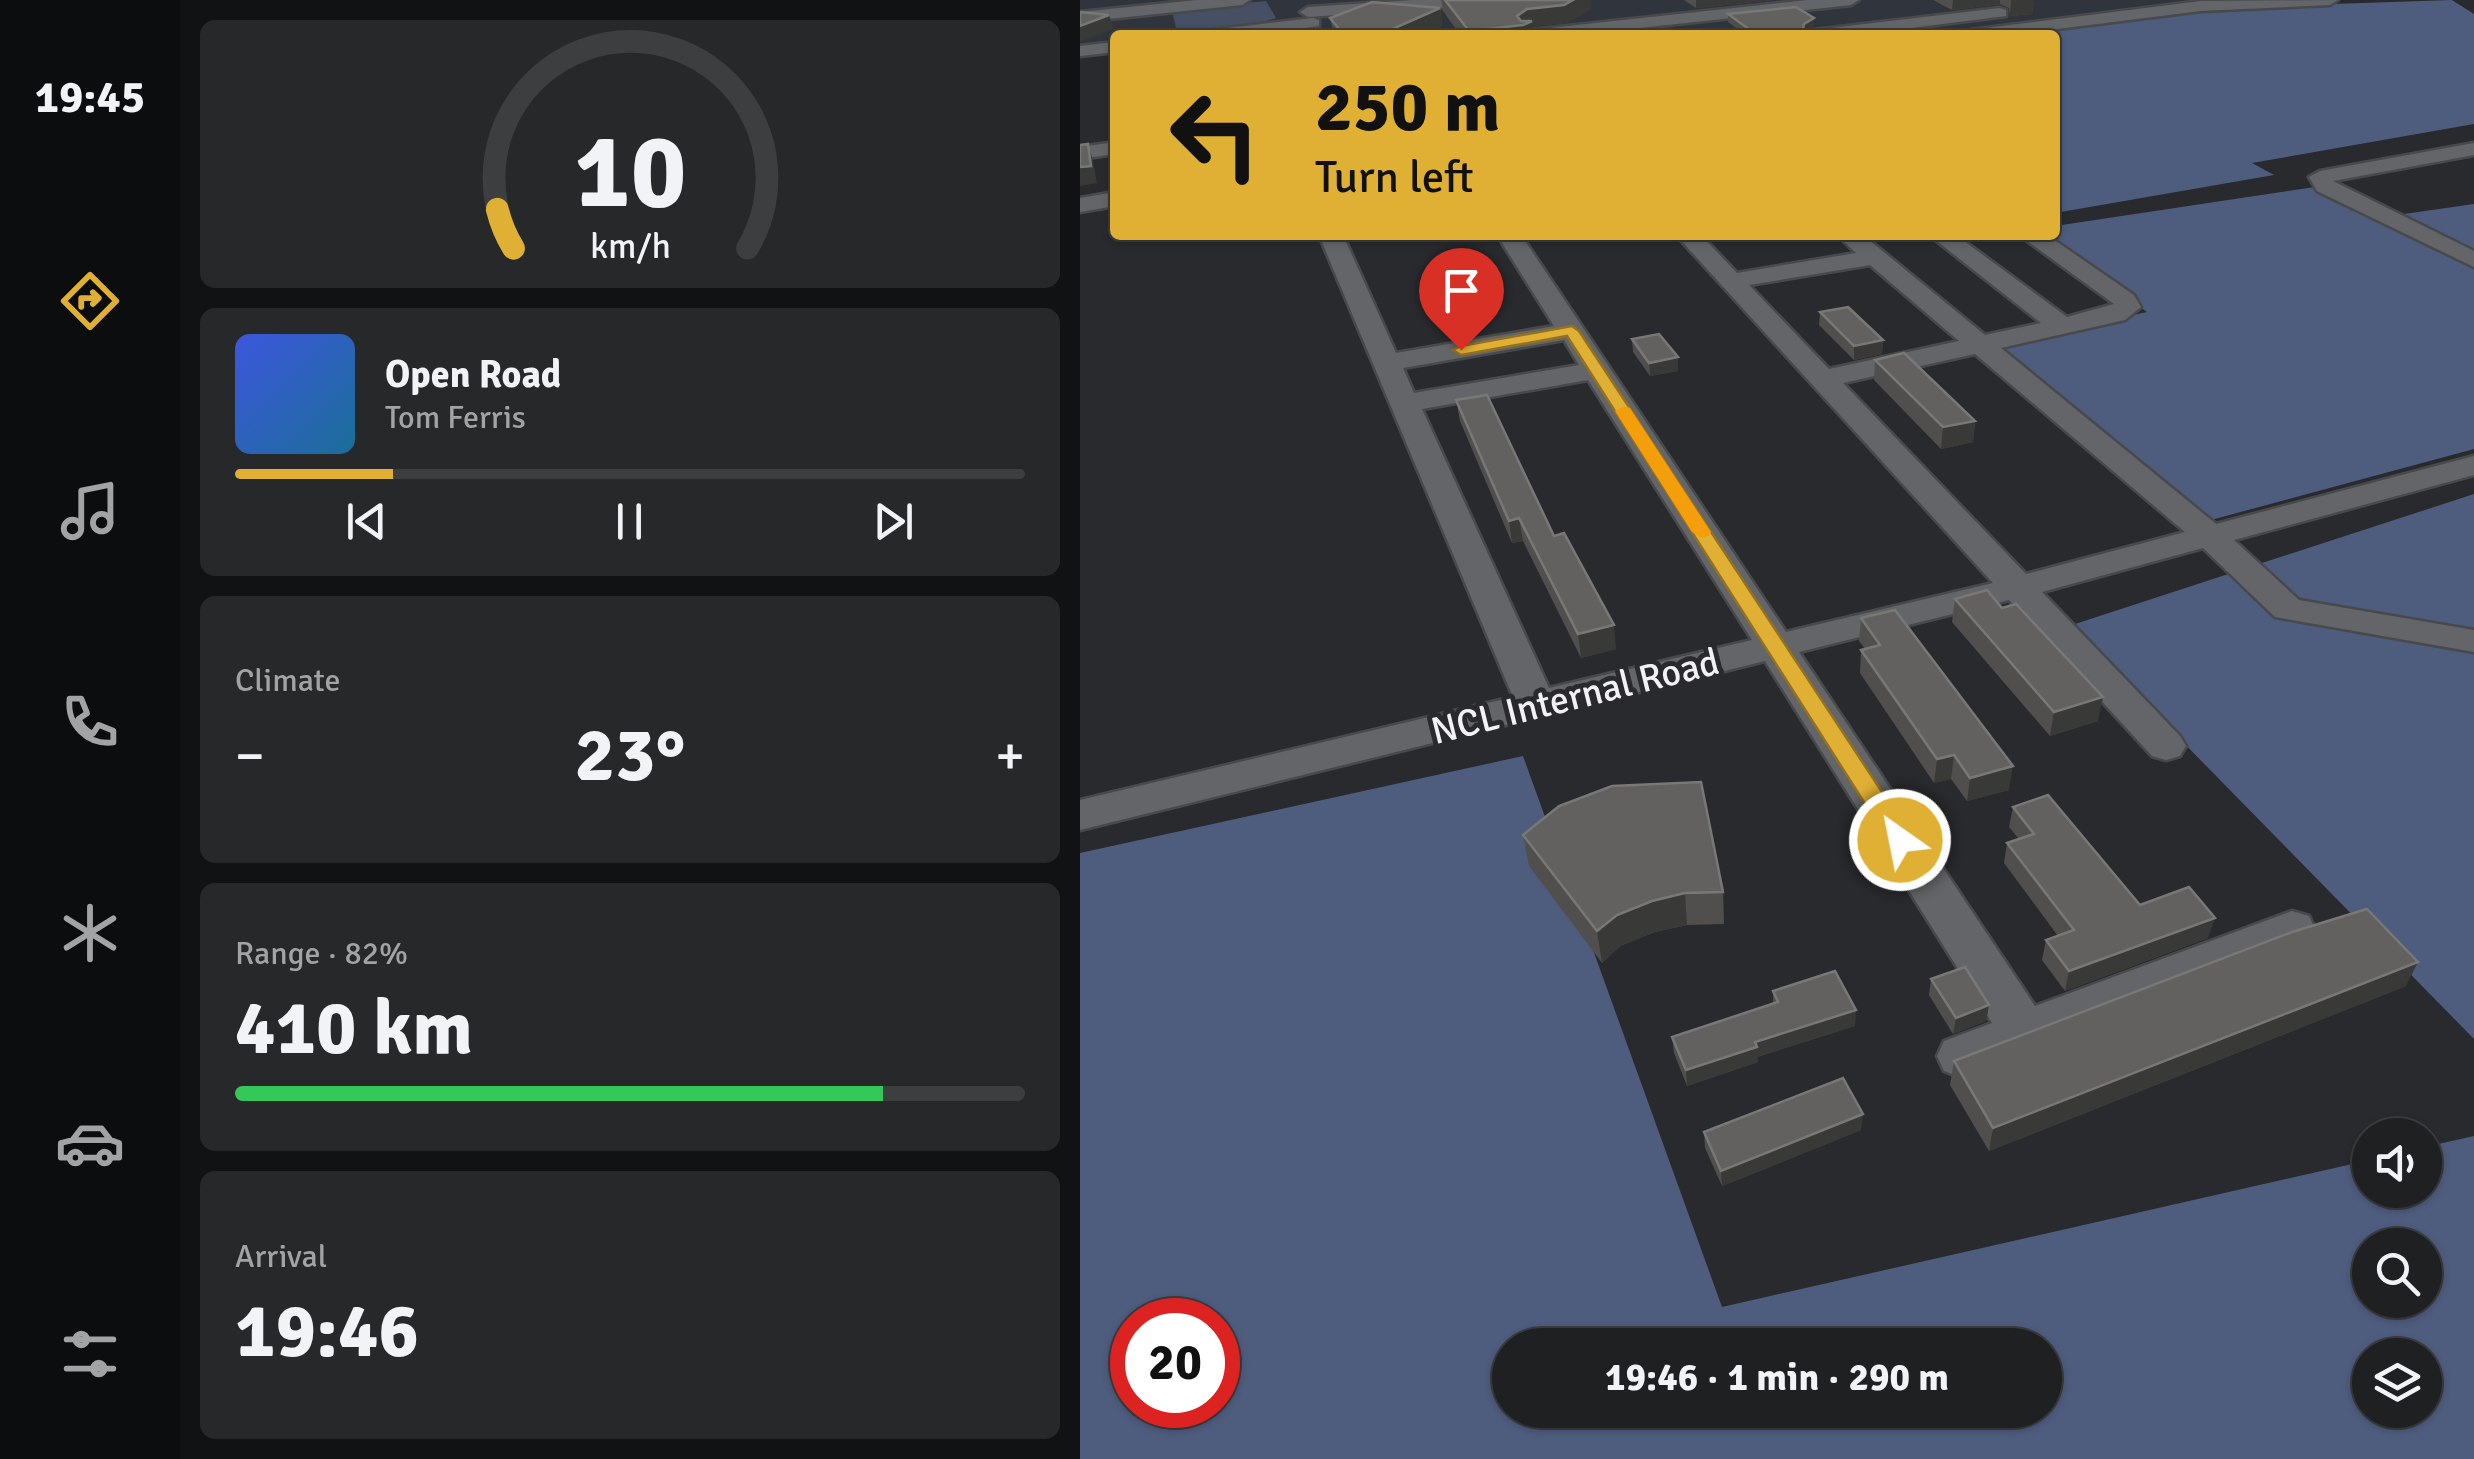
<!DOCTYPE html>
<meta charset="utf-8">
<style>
body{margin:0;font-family:Signika,sans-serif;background:#27282a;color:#f1f3f6;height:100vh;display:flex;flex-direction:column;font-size:38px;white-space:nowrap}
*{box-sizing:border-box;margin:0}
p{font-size:32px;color:#a1a3a5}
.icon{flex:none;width:55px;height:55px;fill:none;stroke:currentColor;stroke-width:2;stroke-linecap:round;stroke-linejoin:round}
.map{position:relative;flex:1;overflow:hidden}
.drawer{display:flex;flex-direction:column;gap:20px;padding:20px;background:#111213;width:900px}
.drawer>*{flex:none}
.guide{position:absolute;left:30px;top:30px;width:950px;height:210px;border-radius:10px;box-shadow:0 2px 8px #0004,0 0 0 2px #3c3e40;background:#e0b034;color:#111;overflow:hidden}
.fabs{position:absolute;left:1272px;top:1118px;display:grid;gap:20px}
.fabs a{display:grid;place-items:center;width:90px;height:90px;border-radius:50%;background:#1f2022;box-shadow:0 2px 8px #0004,0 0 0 2px #3c3e40;font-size:50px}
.speed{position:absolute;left:30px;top:1298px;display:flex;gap:20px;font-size:50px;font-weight:700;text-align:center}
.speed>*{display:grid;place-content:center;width:130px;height:130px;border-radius:50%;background:#1f2022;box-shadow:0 2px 8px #0004,0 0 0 2px #3c3e40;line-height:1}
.speed .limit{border:15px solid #d22;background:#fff;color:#111}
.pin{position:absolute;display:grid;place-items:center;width:85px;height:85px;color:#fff;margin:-102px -42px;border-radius:50% 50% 50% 0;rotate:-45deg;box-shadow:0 0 10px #0007}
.pin .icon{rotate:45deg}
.me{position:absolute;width:110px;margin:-55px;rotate:327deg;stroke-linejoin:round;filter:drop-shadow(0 0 8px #0008)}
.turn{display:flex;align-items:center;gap:35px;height:210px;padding:0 40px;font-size:45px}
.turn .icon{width:130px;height:130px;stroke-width:2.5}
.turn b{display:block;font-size:70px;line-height:85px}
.big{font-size:75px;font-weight:800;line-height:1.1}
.drawer .widget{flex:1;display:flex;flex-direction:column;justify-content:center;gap:15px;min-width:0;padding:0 35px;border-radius:15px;background:#27282a}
.drawer .dial{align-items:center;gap:0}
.dial svg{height:260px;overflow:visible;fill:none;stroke:#3c3e40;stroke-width:7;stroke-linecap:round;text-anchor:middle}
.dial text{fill:#f1f3f6;stroke:none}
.song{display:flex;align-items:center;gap:30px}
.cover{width:120px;height:120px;border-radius:15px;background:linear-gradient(135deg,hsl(230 70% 55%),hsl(200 70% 35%))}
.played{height:10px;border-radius:5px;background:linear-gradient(90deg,#e0b034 20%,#3c3e40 20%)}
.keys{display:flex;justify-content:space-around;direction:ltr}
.heat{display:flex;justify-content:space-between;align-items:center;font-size:55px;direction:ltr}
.charge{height:15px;border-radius:8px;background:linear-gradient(90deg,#34c759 82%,#3c3e40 0)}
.trip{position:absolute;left:412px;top:1328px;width:570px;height:100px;border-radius:50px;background:#1f2022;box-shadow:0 2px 8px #0004,0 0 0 2px #3c3e40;font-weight:800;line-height:100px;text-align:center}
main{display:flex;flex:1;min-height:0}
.menu{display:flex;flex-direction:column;width:180px;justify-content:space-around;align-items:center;background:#0c0d0e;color:#a1a3a5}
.menu .icon{width:70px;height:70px}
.menu .selected{color:#e0b034}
.menu b{font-size:45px;color:#f1f3f6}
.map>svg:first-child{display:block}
.built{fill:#30343c}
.green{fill:#464f64}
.forest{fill:#4e5c7e;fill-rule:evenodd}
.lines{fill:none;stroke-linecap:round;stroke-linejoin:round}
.minor-casing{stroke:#48494b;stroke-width:5}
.minor{fill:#636568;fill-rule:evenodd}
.wall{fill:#504f4d}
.shaded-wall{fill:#393938}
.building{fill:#62615f;stroke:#787876;stroke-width:2.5}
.route{fill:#e0b034;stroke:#927222;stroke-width:2.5}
.slow{fill:#f59e0b}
.labels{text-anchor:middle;stroke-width:10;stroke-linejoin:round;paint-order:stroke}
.street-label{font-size:38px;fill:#f2f2f4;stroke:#292a2d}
</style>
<main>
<nav class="menu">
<b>19:45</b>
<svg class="icon selected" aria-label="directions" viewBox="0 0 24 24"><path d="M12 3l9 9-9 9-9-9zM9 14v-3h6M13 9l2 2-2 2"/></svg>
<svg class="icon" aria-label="music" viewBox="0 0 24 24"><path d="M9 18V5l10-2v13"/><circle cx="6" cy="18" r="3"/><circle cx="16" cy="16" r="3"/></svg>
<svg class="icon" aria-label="phone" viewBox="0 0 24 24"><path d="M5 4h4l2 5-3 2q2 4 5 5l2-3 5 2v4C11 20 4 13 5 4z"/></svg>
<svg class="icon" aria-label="climate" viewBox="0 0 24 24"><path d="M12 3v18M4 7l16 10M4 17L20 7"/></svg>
<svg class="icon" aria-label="car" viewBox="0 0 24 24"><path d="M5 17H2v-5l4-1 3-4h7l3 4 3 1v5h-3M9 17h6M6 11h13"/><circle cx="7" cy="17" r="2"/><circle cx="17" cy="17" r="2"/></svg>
<svg class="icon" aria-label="filters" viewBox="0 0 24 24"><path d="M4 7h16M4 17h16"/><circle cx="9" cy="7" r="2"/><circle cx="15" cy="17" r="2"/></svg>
</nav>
<section class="drawer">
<div class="widget dial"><svg viewBox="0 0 100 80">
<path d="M14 69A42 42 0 1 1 86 69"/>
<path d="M14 69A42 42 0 0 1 9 57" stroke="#e0b034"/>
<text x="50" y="56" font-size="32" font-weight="700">10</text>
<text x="50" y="72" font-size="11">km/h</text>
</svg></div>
<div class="widget">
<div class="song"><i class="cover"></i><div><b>Open Road</b><p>Tom Ferris</p></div></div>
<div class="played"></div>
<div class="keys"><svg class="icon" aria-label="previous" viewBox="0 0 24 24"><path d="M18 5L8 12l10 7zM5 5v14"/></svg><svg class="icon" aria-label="pause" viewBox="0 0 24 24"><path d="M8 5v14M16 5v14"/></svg><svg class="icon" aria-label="next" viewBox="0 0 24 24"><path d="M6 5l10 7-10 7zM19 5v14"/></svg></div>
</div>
<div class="widget"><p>Climate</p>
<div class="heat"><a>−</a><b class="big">23°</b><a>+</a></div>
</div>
<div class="widget"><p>Range · 82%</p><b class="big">410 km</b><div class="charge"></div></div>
<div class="widget"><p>Arrival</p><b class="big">19:46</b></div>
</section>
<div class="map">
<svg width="1394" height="1459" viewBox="0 0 1394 1459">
<rect width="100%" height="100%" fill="#292a2d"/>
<!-- built -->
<polygon class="built" points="0,0 1218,0 1121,6 896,35 35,35 35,48 0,52"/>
<!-- green -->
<polygon class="green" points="186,1 196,18 172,25 97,33 92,10"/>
<!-- forest -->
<g class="forest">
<polygon points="1372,0 1394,14 1394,124 1172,163 1194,175 975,213 975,35 920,35 1132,8"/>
<polygon points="1235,187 1394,267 1394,449 1131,520 918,345 1067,312 959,235 975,235 975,226"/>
<polygon points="1394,204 1394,250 1324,214"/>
<polygon points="1394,494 1394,1039 989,626"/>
<path d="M443 756 642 1307 1290 1160V1190H1345V1147L1394 1136V1459H0V853ZM1290 1245H1345V1300H1290ZM52 1320H138V1405H52ZM430 1345H965V1410H430ZM1290 1355H1345V1410H1290Z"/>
</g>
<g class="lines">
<defs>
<g id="minor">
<polygon points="117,0 170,0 162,5 0,22 0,12"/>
<polygon points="333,0 408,0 400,5 228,17 220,12 228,7"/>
<polygon points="728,0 779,0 771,5 496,35 443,35 451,30"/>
<polygon points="1258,0 1250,5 1121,11 929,35 882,35 890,30 1121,1"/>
<polygon points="920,8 926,10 926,16 776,35 726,35 734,30"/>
<polygon points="233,18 239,20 239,26 173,35 122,35 130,30"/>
<polygon points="35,42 35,52 0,56 0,46"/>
<polygon points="35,142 35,154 0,159 0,147"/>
<polygon points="1394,143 1394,155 1253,181 1394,251 1394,267 1237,191 1229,177 1240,171"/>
<polygon points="35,192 35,206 0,212 0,198"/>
<path d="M239 235H263L316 353 474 326 417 235H441L706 632 913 583 596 235H621L657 273 776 253 757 235H783L905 335 961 323 849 235H876L987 317 1034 304 939 235H967L1054 295 1061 307 1045 320 921 348 1136 524 1394 456V475L1154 540 1219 600 1394 630V652L1195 617 1123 548 962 592 1100 736 1106 746 1100 756 1086 760 1072 756 929 600 719 652 955 1006 1212 911 1229 916 1235 929 1229 942 882 1078 864 1071 857 1056 864 1041 912 1023 685 661 0 830V800L433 697ZM790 265 879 341 749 369 669 285ZM484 340 499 365 334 393 323 368ZM895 354 1105 532 946 574 763 383ZM508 380 672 640 469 688 342 409Z"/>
</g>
</defs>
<!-- minor casing -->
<use href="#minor" class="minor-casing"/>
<!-- minor -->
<use href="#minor" class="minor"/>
</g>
<!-- wall -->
<g class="wall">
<polygon points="361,0 511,0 511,9 485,23 453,26 454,35 380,35 363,11"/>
<polygon points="604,0 693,0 616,8"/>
<polygon points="853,0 954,0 952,14 930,16 929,8 920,4 872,10"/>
<polygon points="360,8 362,26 343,35 254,35 250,18"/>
<polygon points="648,14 734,26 728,30 751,31 751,35 666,35 648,22"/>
<polygon points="740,312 803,340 802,354 774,360 739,325"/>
<polygon points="552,339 598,371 570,376 553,352"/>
<polygon points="795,360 895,421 893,442 861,449 794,380"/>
<polygon points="376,400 474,536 536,649 501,658 443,541 432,543 380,421"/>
<polygon points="875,599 1018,721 970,736 872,622"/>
<polygon points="781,618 929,790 887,801 871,779 854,783 780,673 781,650 785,649 779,641"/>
<polygon points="933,807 1060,905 1128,938 985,991 962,960 966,940 978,936 924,863 927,843 939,839 929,827"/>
<polygon points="443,835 643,892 644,924 607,925 575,932 540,946 522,963 449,866"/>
<polygon points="851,979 909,1005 906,1021 873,1034 849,995"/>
<polygon points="1326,986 909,1151 870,1085 874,1061"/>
<polygon points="693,991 775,1026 677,1057 678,1062 607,1086 594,1053 592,1037 693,1004"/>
<polygon points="781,1130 642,1186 625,1148 624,1132"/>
</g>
<!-- shaded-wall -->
<g class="shaded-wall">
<polygon points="493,0 511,0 511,9 485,23 453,26 454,35 389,35 389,31 437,16 447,9"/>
<polygon points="616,0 693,0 616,8"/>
<polygon points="873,0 920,0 920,4 872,10"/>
<polygon points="931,0 954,0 952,14 930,16"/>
<polygon points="360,8 362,26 343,35 299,35"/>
<polygon points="29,15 34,29 0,42 0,26"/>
<polygon points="734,18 734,26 724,32 751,31 751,35 716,35 724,24"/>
<polygon points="8,144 13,161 17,183 0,186 0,167"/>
<polygon points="803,340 802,354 774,360 774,346"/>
<polygon points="598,357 598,371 570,376 569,363"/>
<polygon points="895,421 893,442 861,449 863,427"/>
<polygon points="439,518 443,541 432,543 429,521"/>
<polygon points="534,625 536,649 501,658 498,634"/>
<polygon points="1023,697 1018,721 970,736 974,712"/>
<polygon points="874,755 871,779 854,783 857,759"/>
<polygon points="933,766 929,790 887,801 890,778"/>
<polygon points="605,893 607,925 575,932 540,946 522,963 517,931 537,915 572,901"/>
<polygon points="1135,918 1128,938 985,991 989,971"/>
<polygon points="1338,962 1326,986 909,1151 913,1128"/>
<polygon points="909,1005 906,1021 873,1034 876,1018"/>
<polygon points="776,1010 775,1026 677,1057 678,1062 607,1086 606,1070 675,1042"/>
<polygon points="783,1114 781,1130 642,1186 641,1171"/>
</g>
<!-- building -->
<g class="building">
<polygon points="365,0 493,0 484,5 447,9 437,16 441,21 452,21 443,25 389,31"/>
<polygon points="292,2 360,8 299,35 264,35 250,18"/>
<polygon points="716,7 734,18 724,24 723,29 751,31 716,35 677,35 648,14"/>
<polygon points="0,12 29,15 0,26"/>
<polygon points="8,144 11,166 0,167 0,145"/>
<polygon points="768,307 803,340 774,346 740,312"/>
<polygon points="579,334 598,357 569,363 552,339"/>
<polygon points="824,353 895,421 863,427 795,360"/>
<polygon points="407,395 474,536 484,533 534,625 498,634 439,518 429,521 376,400"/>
<polygon points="907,590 922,608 936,604 1023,697 974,712 875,599"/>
<polygon points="815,610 933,766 890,778 874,755 857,759 781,650 800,645 781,618"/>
<polygon points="621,782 643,892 605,893 572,901 537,915 517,931 443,835 479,806 532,786"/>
<polygon points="968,795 1060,905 1109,887 1135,918 989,971 966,940 994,930 927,843 954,834 933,807"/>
<polygon points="1287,909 1338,962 913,1128 874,1061 1212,932"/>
<polygon points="885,967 909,1005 876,1018 851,979"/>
<polygon points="755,971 776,1010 675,1042 677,1047 606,1070 592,1037 698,1002 693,991"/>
<polygon points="763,1078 783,1114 641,1171 624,1132"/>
</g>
<!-- route -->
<polygon class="route" points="492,326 499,331 829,833 833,840 829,846 812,846 487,336 381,355 373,350 381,346"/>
<!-- slow -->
<polygon class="slow" points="544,406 550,408 631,532 628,536 622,538 612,532 535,411"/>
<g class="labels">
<!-- street labels -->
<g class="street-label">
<text transform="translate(495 696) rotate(-14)" y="13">NCL Internal Road</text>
</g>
</g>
</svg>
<div class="fabs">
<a><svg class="icon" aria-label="sound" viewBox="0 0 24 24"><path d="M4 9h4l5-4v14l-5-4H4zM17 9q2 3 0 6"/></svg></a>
<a><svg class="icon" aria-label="search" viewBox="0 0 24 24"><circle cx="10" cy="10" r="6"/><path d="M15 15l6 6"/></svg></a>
<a><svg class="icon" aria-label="layers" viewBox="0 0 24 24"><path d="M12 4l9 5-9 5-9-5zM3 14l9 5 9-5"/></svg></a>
</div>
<div class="speed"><div class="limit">20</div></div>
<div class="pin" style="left:381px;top:350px;background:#d93025"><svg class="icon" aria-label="arrive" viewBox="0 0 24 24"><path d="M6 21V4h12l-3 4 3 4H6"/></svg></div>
<svg class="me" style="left:820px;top:840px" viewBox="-20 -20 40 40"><circle r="17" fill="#e0b034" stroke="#fff" stroke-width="3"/><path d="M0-11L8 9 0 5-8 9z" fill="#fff"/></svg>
<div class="trip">19:46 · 1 min · 290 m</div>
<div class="guide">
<div class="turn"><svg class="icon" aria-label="left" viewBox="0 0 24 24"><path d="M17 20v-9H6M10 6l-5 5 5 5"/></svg><div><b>250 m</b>Turn left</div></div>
</div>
</div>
</main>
